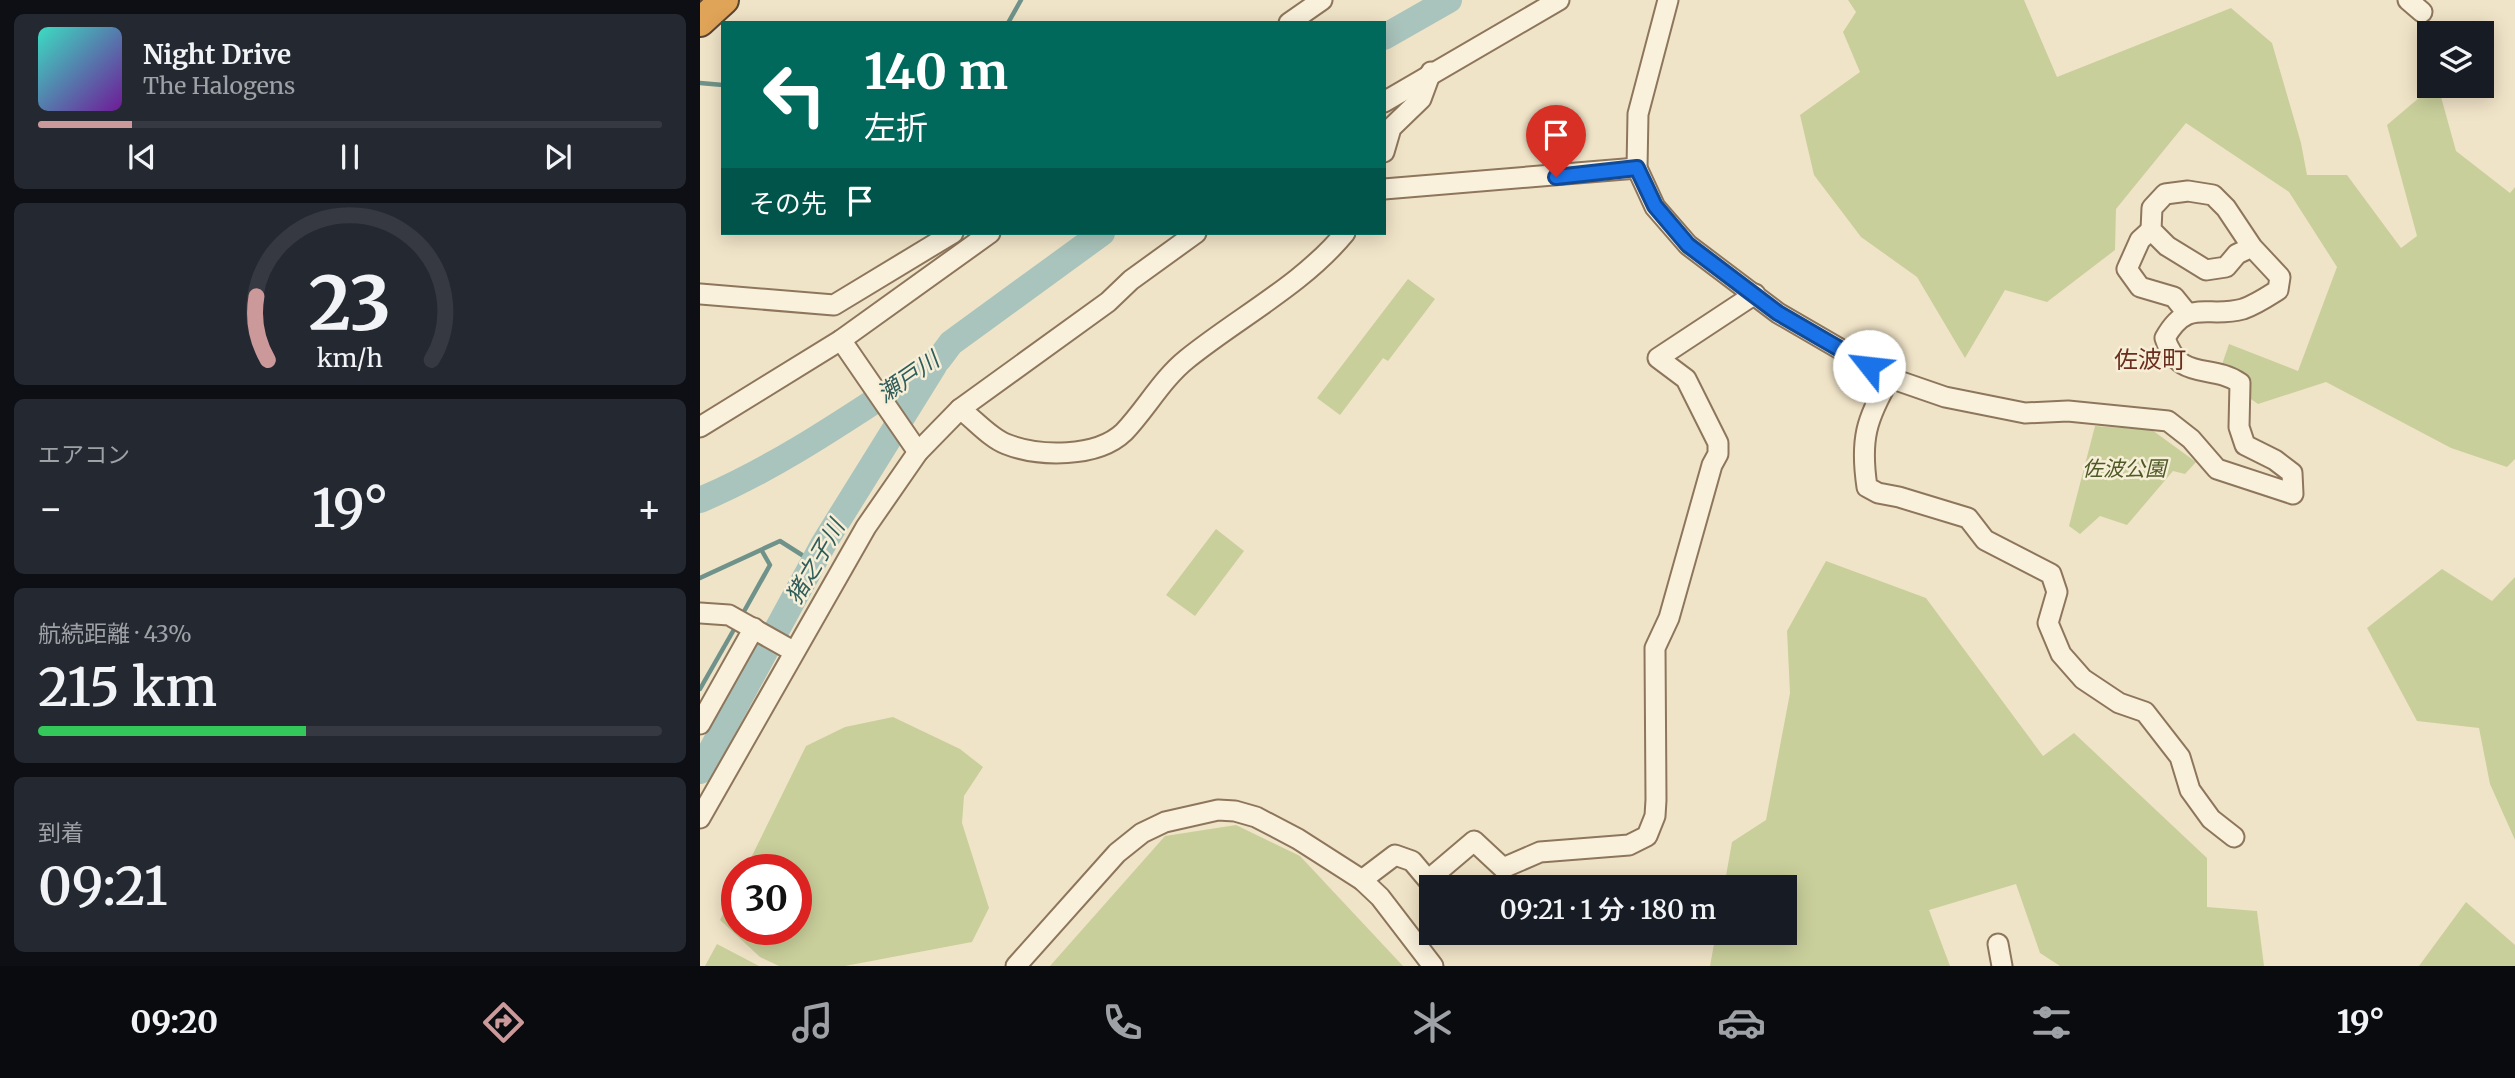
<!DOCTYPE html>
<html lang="ja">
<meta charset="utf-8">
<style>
body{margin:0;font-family:Merriweather,"Noto Sans JP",serif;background:#242831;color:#f1f3f6;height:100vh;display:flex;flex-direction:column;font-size:26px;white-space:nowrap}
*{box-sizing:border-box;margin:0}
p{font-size:23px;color:#9ea1a6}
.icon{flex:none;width:38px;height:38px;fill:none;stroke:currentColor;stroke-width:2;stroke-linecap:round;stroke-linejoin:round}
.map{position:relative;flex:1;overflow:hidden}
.details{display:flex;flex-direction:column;gap:14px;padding:14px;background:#0d0f14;width:700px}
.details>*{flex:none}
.hud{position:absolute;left:21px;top:21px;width:665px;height:214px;border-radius:0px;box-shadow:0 4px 18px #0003;background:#00695c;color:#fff;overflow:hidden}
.tools{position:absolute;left:1717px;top:21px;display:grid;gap:14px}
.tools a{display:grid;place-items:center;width:77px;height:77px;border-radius:0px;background:#171b24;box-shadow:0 4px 18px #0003;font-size:35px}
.speed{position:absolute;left:21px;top:854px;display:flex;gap:14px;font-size:35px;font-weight:700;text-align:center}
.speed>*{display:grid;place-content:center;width:91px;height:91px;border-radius:50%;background:#171b24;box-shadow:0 4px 18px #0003;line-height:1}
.speed .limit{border:10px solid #d22;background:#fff;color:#111}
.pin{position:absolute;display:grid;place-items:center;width:60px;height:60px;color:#fff;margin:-72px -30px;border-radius:50% 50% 50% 0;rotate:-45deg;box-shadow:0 0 7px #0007}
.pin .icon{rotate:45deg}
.me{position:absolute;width:77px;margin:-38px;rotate:299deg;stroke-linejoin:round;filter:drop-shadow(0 0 5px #0008)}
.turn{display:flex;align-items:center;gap:24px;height:147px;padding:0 28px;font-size:32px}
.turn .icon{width:91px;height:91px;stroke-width:2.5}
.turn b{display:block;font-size:49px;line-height:60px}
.then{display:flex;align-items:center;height:66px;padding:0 28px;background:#0003;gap:14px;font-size:26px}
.big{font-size:52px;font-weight:600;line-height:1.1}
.details .widget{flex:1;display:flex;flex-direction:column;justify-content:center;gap:10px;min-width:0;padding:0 24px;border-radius:10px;background:#242831}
.details .dial{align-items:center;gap:0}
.dial svg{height:182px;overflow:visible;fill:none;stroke:#363941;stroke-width:7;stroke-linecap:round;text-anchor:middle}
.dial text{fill:#f1f3f6;stroke:none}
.song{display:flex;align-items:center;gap:21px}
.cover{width:84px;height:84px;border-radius:10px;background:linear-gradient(135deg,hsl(170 70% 55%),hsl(280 70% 35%))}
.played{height:7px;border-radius:4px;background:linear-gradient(90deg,#cc999b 15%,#363941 15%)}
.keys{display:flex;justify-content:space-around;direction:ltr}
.heat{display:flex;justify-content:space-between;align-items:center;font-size:38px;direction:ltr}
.charge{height:10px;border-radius:5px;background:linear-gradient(90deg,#34c759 43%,#363941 0)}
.trip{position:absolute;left:719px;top:875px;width:378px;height:70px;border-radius:0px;background:#171b24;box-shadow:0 4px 18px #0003;font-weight:600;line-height:70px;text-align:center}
.menu{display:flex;height:112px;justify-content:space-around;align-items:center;background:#090b0e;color:#9ea1a6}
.menu .icon{width:49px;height:49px}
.menu .selected{color:#cc999b}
.menu b{font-size:32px;color:#f1f3f6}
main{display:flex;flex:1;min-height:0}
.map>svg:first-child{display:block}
.green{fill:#c9cf9b}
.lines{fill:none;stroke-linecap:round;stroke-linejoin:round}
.stream{stroke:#6f938a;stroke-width:4.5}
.river{stroke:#a9c4bc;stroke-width:26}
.minor-casing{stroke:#8d765c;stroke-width:23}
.highway-casing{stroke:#5b4430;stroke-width:32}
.minor{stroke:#faf1dc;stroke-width:19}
.highway{stroke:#e0a458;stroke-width:28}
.route-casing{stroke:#114b97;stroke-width:18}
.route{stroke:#1a73e8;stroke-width:12}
.labels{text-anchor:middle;stroke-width:5;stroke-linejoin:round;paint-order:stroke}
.park-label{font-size:21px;font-style:italic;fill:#4d5a26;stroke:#f7eed8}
.water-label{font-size:23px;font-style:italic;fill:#2f5d5a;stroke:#f7eed8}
.quarter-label{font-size:24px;fill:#6b2e1e;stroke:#f7eed8}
</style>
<main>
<section class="details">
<div class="widget">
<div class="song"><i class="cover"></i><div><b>Night Drive</b><p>The Halogens</p></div></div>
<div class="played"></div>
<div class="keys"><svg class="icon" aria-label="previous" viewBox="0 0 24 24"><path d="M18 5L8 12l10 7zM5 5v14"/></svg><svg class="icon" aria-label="pause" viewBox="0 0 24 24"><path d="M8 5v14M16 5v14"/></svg><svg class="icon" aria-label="next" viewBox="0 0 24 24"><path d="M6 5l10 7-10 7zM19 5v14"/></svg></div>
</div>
<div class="widget dial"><svg viewBox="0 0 100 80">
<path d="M14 69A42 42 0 1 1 86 69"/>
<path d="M14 69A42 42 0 0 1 9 41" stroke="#cc999b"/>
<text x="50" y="56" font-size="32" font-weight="700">23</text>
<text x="50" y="72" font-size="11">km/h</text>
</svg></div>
<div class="widget"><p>エアコン</p>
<div class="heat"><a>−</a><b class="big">19°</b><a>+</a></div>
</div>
<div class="widget"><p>航続距離 · 43%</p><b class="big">215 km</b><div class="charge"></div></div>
<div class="widget"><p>到着</p><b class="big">09:21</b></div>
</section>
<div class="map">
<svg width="1815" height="966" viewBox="0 0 1815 966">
<rect width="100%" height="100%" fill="#f0e4c8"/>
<!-- green -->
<g class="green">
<polygon points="1148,0 1324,0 1357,77 1531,8 1572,43 1601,143 1607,175 1647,175 1701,248 1717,236 1687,125 1733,86 1738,86 1756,151 1810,193 1815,187 1815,459 1807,467 1751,448 1626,382 1558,404 1518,376 1529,344 1598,371 1637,267 1589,192 1486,123 1416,209 1415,250 1347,302 1305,290 1265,358 1217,277 1161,237 1114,175 1100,115 1160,72 1143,32 1156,12"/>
<polygon points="708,279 735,299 688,361 683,358 640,415 617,398"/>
<polygon points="1395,426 1452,430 1496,462 1485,474 1473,471 1427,525 1400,516 1380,534 1369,526"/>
<polygon points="516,529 544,551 495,616 466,595"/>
<polygon points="1126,561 1226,598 1343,756 1374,733 1507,858 1507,907 1557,911 1564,966 1360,966 1340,953 1316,884 1229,910 1250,966 1010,966 1016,933 1085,933 1085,887 1024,887 1032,842 1066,820 1090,693 1087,631"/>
<polygon points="1742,569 1792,601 1815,577 1815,840 1790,784 1779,728 1717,721 1667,628"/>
<polygon points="193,717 260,749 283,767 264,796 262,823 289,908 272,942 145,966 79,966 60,957 20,920 37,887 37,929 96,929 96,870 45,870 106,746 145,727"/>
<polygon points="536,825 600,856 703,966 350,966 465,836"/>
<polygon points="1766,902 1815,945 1815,966 1719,966"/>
<polygon points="17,944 59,966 5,966"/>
</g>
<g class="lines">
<!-- stream -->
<g class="stream">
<polyline points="308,23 321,0"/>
<polyline points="0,83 23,85"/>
<polyline points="0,578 80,541 113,562"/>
<polyline points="42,615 70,565 62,551"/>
<polyline points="0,689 36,626"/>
</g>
<!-- river -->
<g class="river">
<polyline points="684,37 749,0"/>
<path d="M0 500C85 464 161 409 239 359L251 343 402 233"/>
<polyline points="0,771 124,543 234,366"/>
</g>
<defs>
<g id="minor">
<path d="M968 0 938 114 937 168 955 207 988 245 1078 313 1190 378 1245 397 1325 413 1368 411 1468 421 1491 439 1517 469 1593 494 1592 473 1575 460 1545 445 1539 427 1540 383C1511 363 1479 382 1465 338 1488 297 1507 319 1543 309 1555 305 1567 297 1578 290L1580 277 1552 247 1526 208 1513 195 1488 191 1465 194 1452 208 1451 230 1467 246 1506 270 1526 267 1537 254 1552 247"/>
<polyline points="1708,0 1722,12"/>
<polyline points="589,23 622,0"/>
<polyline points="684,102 859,0"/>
<polyline points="684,152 691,128 721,99 731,72"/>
<polyline points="684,189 937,168"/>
<polyline points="1451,230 1440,240 1427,269 1440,287 1474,297 1487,313"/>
<polyline points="0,294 134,305 253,233"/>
<polyline points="141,340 218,452"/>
<path d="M1190 378C1166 419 1160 440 1167 487L1178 493 1199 497 1268 518 1285 540 1351 574 1357 592 1348 623 1361 654 1383 679 1419 703 1445 712 1480 757 1490 790 1511 819 1534 837"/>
<path d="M260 409C274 419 290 438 306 444 339 457 397 458 424 432 446 409 462 379 487 359 539 317 602 285 645 233"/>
<polyline points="0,427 141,340 290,233"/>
<polyline points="0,613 29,615 93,651"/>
<polyline points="0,724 54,628"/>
<polyline points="0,818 166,527 218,452 260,409 408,302 431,280 496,233"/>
<polyline points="662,880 695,855 712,861 728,880 774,841 803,868 840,852 929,845 947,836 955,816 956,800 955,648 969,618 1012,465 1018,454 1018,443 986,379 958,358 1055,294"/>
<polyline points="1298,944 1302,966"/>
<polyline points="316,966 417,853 442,833 465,822 518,810 535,811 556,817 598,839 662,880 680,897 733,966"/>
</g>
<polyline id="highway" points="0,22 24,0"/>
</defs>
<!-- minor casing -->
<use href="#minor" class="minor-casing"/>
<!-- highway casing -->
<use href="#highway" class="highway-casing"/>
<!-- minor -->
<use href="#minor" class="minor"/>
<!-- highway -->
<use href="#highway" class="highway"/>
</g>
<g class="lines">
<defs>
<polyline id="route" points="856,177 937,168 955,206 988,245 1078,313 1169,366"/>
</defs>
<!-- route casing -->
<use href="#route" class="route-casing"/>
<!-- route -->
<use href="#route" class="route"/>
</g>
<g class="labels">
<!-- park labels -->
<g class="park-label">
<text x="1424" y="476">佐波公園</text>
</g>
<!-- water labels -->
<g class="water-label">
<text transform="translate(208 377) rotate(-35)" y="8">瀬戸川</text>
<text transform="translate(115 562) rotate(-60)" y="8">猪之子川</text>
</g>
<!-- quarter labels -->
<g class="quarter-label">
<text x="1450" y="368">佐波町</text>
</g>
</g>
</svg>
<div class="tools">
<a><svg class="icon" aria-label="layers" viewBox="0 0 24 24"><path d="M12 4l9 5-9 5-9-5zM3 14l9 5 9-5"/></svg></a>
</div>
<div class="speed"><div class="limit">30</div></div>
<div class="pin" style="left:856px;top:177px;background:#d93025"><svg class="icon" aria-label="arrive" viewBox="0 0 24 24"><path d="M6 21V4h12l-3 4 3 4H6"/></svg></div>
<svg class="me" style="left:1169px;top:366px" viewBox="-20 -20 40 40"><circle r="19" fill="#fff"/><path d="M0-13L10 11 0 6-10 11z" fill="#1a73e8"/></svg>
<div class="trip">09:21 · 1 分 · 180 m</div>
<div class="hud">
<div class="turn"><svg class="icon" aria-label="left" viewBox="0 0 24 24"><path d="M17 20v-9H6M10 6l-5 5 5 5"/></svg><div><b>140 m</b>左折</div></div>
<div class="then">その先<svg class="icon" aria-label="arrive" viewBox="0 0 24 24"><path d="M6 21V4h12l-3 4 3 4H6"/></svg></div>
</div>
</div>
</main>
<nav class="menu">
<b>09:20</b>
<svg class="icon selected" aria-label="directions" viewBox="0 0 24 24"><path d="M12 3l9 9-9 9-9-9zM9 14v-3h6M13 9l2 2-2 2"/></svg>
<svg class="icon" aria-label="music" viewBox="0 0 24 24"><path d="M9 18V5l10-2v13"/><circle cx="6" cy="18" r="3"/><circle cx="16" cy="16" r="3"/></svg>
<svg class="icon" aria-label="phone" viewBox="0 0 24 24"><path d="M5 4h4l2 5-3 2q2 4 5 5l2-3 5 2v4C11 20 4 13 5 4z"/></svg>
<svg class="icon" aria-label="climate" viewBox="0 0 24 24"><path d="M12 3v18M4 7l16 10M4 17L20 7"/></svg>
<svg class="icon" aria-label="car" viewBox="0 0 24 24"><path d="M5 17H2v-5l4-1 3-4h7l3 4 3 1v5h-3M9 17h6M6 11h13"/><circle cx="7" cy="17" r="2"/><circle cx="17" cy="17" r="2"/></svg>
<svg class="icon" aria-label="filters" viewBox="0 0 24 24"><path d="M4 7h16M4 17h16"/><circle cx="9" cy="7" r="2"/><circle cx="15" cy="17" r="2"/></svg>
<b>19°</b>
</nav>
